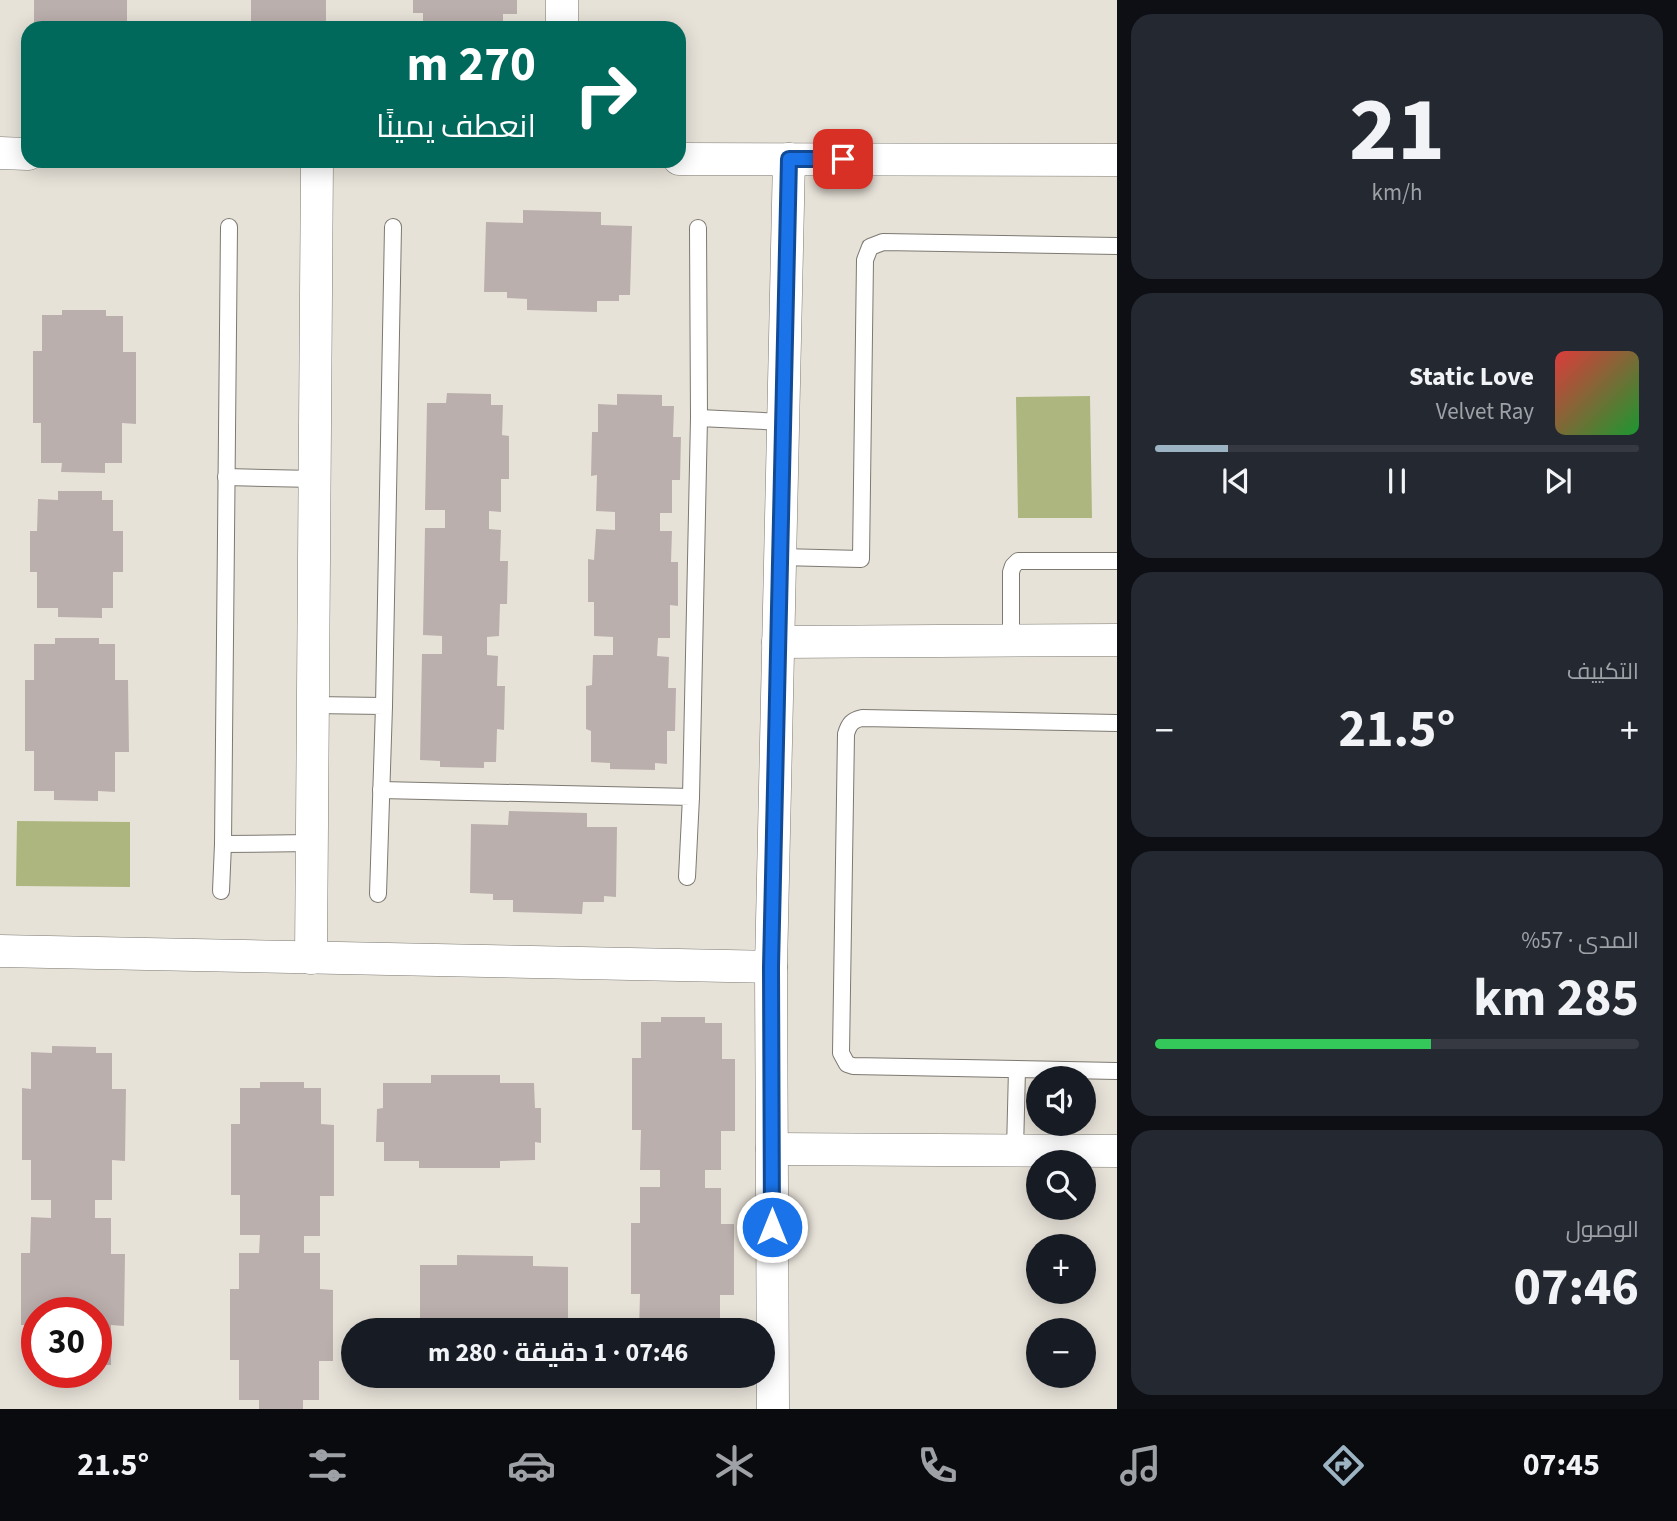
<!DOCTYPE html>
<html lang="ar">
<meta charset="utf-8">
<style>
body{margin:0;font-family:"Source Sans 3",Cairo,sans-serif;background:#242831;color:#f1f3f6;direction:rtl;height:100vh;display:flex;flex-direction:column;font-size:26px;white-space:nowrap}
*{box-sizing:border-box;margin:0}
p{font-size:23px;color:#9ea1a6}
.icon{flex:none;width:38px;height:38px;fill:none;stroke:currentColor;stroke-width:2;stroke-linecap:round;stroke-linejoin:round}
.map{position:relative;flex:1;overflow:hidden;direction:ltr}
.panel{display:flex;flex-direction:column;gap:14px;padding:14px;background:#0d0f14;width:560px}
.panel>*{flex:none}
.banner{position:absolute;left:21px;top:21px;width:665px;height:147px;border-radius:21px;box-shadow:0 4px 18px #0003;direction:rtl;background:#00695c;color:#fff;overflow:hidden}
.tools{position:absolute;left:1026px;top:1066px;display:grid;gap:14px}
.tools a{display:grid;place-items:center;width:70px;height:70px;border-radius:50%;background:#171b24;box-shadow:0 4px 18px #0003;font-size:35px}
.speed{position:absolute;left:21px;top:1297px;display:flex;gap:14px;font-size:35px;font-weight:700;text-align:center}
.speed>*{display:grid;place-content:center;width:91px;height:91px;border-radius:50%;background:#171b24;box-shadow:0 4px 18px #0003;line-height:1}
.speed .limit{border:10px solid #d22;background:#fff;color:#111}
.pin{position:absolute;display:grid;place-items:center;width:60px;height:60px;color:#fff;margin:-30px;border-radius:14px;box-shadow:0 4px 10px #0006}
.me{position:absolute;width:77px;margin:-38px;rotate:0deg;stroke-linejoin:round;filter:drop-shadow(0 0 5px #0008)}
.turn{display:flex;align-items:center;gap:24px;height:147px;padding:0 35px;font-size:32px}
.turn .icon{width:91px;height:91px;stroke-width:2.5}
.turn b{display:block;font-size:49px;line-height:60px}
.big{font-size:52px;font-weight:700;line-height:1.1}
.panel .tile{flex:1;display:flex;flex-direction:column;justify-content:center;gap:10px;min-width:0;padding:0 24px;border-radius:21px;background:#242831}
.panel .dial{align-items:center;gap:0}
.dial b{font-size:91px;line-height:1}
.song{display:flex;align-items:center;gap:21px}
.cover{width:84px;height:84px;border-radius:10px;background:linear-gradient(135deg,hsl(0 70% 55%),hsl(130 70% 35%))}
.played{height:7px;border-radius:4px;background:linear-gradient(90deg,#9bb3c2 15%,#363941 15%)}
.keys{display:flex;justify-content:space-around;direction:ltr}
.heat{display:flex;justify-content:space-between;align-items:center;font-size:38px;direction:ltr}
.charge{height:10px;border-radius:5px;background:linear-gradient(90deg,#34c759 57%,#363941 0)}
.trip{position:absolute;left:341px;top:1318px;width:434px;height:70px;border-radius:35px;background:#171b24;box-shadow:0 4px 18px #0003;font-weight:700;line-height:70px;text-align:center;direction:rtl}
.dock{display:flex;height:112px;justify-content:space-around;align-items:center;background:#090b0e;color:#9ea1a6}
.dock .icon{width:49px;height:49px}
.dock .active{color:#9bb3c2}
.dock b{font-size:32px;color:#f1f3f6}
main{display:flex;flex:1;min-height:0}
.map>svg:first-child{display:block}
.green{fill:#adb67f}
.building{fill:#bbafad}
.lines{fill:none;stroke-linecap:round;stroke-linejoin:round}
.lane-casing{stroke:#7d7971;stroke-width:18}
.street-casing{stroke:#7d7971;stroke-width:33}
.lane{stroke:#fff;stroke-width:16}
.street{stroke:#fff;stroke-width:32}
.route-casing{stroke:#114b97;stroke-width:18}
.route{stroke:#1a73e8;stroke-width:12}
</style>
<main>
<section class="panel">
<div class="tile dial"><b>21</b><p>km/h</p></div>
<div class="tile">
<div class="song"><i class="cover"></i><div><b>Static Love</b><p>Velvet Ray</p></div></div>
<div class="played"></div>
<div class="keys"><svg class="icon" aria-label="previous" viewBox="0 0 24 24"><path d="M18 5L8 12l10 7zM5 5v14"/></svg><svg class="icon" aria-label="pause" viewBox="0 0 24 24"><path d="M8 5v14M16 5v14"/></svg><svg class="icon" aria-label="next" viewBox="0 0 24 24"><path d="M6 5l10 7-10 7zM19 5v14"/></svg></div>
</div>
<div class="tile"><p>التكييف</p>
<div class="heat"><a>−</a><b class="big">21.5°</b><a>+</a></div>
</div>
<div class="tile"><p>المدى · 57%</p><b class="big">285 km</b><div class="charge"></div></div>
<div class="tile"><p>الوصول</p><b class="big">07:46</b></div>
</section>
<div class="map">
<svg width="1117" height="1409" viewBox="0 0 1117 1409">
<rect width="100%" height="100%" fill="#e7e2d8"/>
<!-- green -->
<g class="green">
<polygon points="1090,396 1092,518 1018,518 1016,397"/>
<polygon points="17,821 130,822 130,887 16,886"/>
</g>
<!-- building -->
<g class="building">
<rect x="34" y="0" width="93" height="28"/>
<rect x="251" y="0" width="75" height="28"/>
<polygon points="413,0 517,0 517,14 503,14 503,28 423,28 423,13 413,13"/>
<polygon points="523,210 601,212 601,225 632,226 630,295 619,295 619,301 597,301 597,312 527,310 527,299 507,298 507,292 484,292 486,222 523,223"/>
<polygon points="62,310 106,310 106,316 123,316 123,352 136,352 136,424 122,423 122,463 105,463 105,473 61,472 62,463 41,463 41,423 33,423 33,351 42,351 42,315 62,315"/>
<polygon points="447,393 491,394 491,405 503,405 502,435 509,436 509,479 501,479 501,512 489,511 489,529 501,530 500,561 508,561 507,604 500,604 499,636 487,637 487,655 498,656 497,686 505,686 504,730 497,729 496,762 484,762 484,768 440,767 440,761 420,760 422,654 442,654 442,636 423,635 425,528 445,528 445,510 425,510 427,403 446,403"/>
<polygon points="617,394 662,395 662,406 674,406 673,437 681,437 680,480 672,480 672,513 660,513 660,531 672,531 671,562 678,562 678,606 670,605 670,638 658,638 657,656 669,657 668,688 676,688 675,731 667,731 667,764 655,763 655,770 610,769 610,763 591,762 591,731 586,729 586,686 592,685 593,655 613,655 613,637 594,636 594,602 588,602 588,559 594,560 596,529 615,530 615,512 596,511 597,475 591,476 592,432 598,432 598,404 617,405"/>
<polygon points="58,491 102,491 102,500 113,500 113,531 123,531 123,572 113,572 113,608 102,608 102,618 58,617 58,608 37,608 37,572 30,572 30,531 37,531 38,499 58,500"/>
<polygon points="55,638 99,638 99,644 115,644 115,680 128,680 129,752 115,752 115,792 98,791 98,801 54,800 54,791 34,791 34,751 25,751 25,680 34,680 34,644 55,644"/>
<polygon points="509,811 587,813 587,827 617,827 616,897 604,896 604,902 583,902 582,914 513,912 513,900 493,900 493,894 470,893 471,824 508,825"/>
<polygon points="661,1017 705,1017 705,1023 722,1023 722,1059 735,1059 735,1131 721,1131 721,1170 705,1170 705,1188 721,1188 721,1224 734,1224 734,1295 720,1295 720,1330 639,1330 640,1294 631,1294 631,1223 640,1223 640,1187 660,1187 660,1170 640,1170 641,1130 632,1130 632,1058 641,1058 641,1022 661,1022"/>
<polygon points="52,1046 96,1047 96,1053 112,1053 112,1089 126,1089 125,1161 112,1160 112,1200 95,1200 95,1218 111,1218 111,1254 125,1254 124,1326 111,1325 111,1365 96,1365 96,1312 37,1312 37,1365 30,1364 30,1325 21,1325 21,1253 30,1253 31,1217 51,1218 51,1200 31,1200 31,1160 22,1160 22,1088 31,1089 31,1052 52,1053"/>
<polygon points="431,1075 500,1075 500,1083 534,1083 535,1108 541,1108 541,1143 535,1142 535,1160 500,1161 500,1168 419,1168 419,1161 384,1161 384,1142 376,1142 377,1109 383,1108 383,1083 431,1083"/>
<polygon points="260,1082 304,1082 304,1088 321,1088 321,1124 334,1125 334,1196 320,1196 320,1236 304,1236 304,1253 320,1253 320,1289 333,1290 333,1361 319,1361 319,1400 303,1400 303,1409 259,1409 259,1400 239,1400 239,1360 230,1360 230,1289 239,1289 239,1253 259,1253 260,1235 240,1235 240,1195 231,1195 231,1124 240,1124 240,1088 260,1088"/>
<polygon points="457,1255 533,1256 533,1266 568,1267 568,1330 420,1330 420,1265 457,1265"/>
</g>
<g class="lines">
<defs>
<g id="lane">
<polyline points="229,227 223,844 312,843"/>
<polyline points="698,228 699,418"/>
<polyline points="226,477 315,479"/>
<polyline points="780,557 861,559 865,260 870,247 883,242 1117,246"/>
<polyline points="1011,641 1011,572 1013,566 1018,561 1117,561"/>
<polyline points="313,705 384,706 378,894"/>
<polyline points="384,706 393,227"/>
<path d="M1117 723 862 718C852 720 849 724 846 734L841 1053 847 1064 853 1066 1117 1071"/>
<polyline points="381,790 691,797 687,877"/>
<polyline points="691,797 699,418 783,422"/>
<polyline points="221,891 223,844"/>
<polyline points="1015,1150 1017,1069"/>
</g>
<g id="street">
<polyline points="562,0 562,28"/>
<polyline points="0,153 28,154"/>
<polyline points="679,159 1117,160"/>
<polyline points="778,642 1117,640"/>
<polyline points="0,951 771,967"/>
<polyline points="311,958 317,161"/>
<polyline points="772,1149 1117,1151"/>
<polyline points="773,1409 771,967 789,159"/>
</g>
</defs>
<!-- lane casing -->
<use href="#lane" class="lane-casing"/>
<!-- street casing -->
<use href="#street" class="street-casing"/>
<!-- lane -->
<use href="#lane" class="lane"/>
<!-- street -->
<use href="#street" class="street"/>
</g>
<g class="lines">
<defs>
<polyline id="route" points="772,1227 771,967 789,159 843,159"/>
</defs>
<!-- route casing -->
<use href="#route" class="route-casing"/>
<!-- route -->
<use href="#route" class="route"/>
</g>
</svg>
<div class="tools">
<a><svg class="icon" aria-label="sound" viewBox="0 0 24 24"><path d="M4 9h4l5-4v14l-5-4H4zM17 9q2 3 0 6"/></svg></a>
<a><svg class="icon" aria-label="search" viewBox="0 0 24 24"><circle cx="10" cy="10" r="6"/><path d="M15 15l6 6"/></svg></a>
<a>+</a>
<a>−</a>
</div>
<div class="speed"><div class="limit">30</div></div>
<div class="pin" style="left:843px;top:159px;background:#d93025"><svg class="icon" aria-label="arrive" viewBox="0 0 24 24"><path d="M6 21V4h12l-3 4 3 4H6"/></svg></div>
<svg class="me" style="left:772px;top:1227px" viewBox="-20 -20 40 40"><circle r="17" fill="#1a73e8" stroke="#fff" stroke-width="3"/><path d="M0-11L8 9 0 5-8 9z" fill="#fff"/></svg>
<div class="trip">07:46 · 1 دقيقة · 280 m</div>
<div class="banner">
<div class="turn"><svg class="icon" aria-label="right" viewBox="0 0 24 24"><path d="M7 20v-9h11M14 6l5 5-5 5"/></svg><div><b>270 m</b>انعطف يمينًا</div></div>
</div>
</div>
</main>
<nav class="dock">
<b>07:45</b>
<svg class="icon active" aria-label="directions" viewBox="0 0 24 24"><path d="M12 3l9 9-9 9-9-9zM9 14v-3h6M13 9l2 2-2 2"/></svg>
<svg class="icon" aria-label="music" viewBox="0 0 24 24"><path d="M9 18V5l10-2v13"/><circle cx="6" cy="18" r="3"/><circle cx="16" cy="16" r="3"/></svg>
<svg class="icon" aria-label="phone" viewBox="0 0 24 24"><path d="M5 4h4l2 5-3 2q2 4 5 5l2-3 5 2v4C11 20 4 13 5 4z"/></svg>
<svg class="icon" aria-label="climate" viewBox="0 0 24 24"><path d="M12 3v18M4 7l16 10M4 17L20 7"/></svg>
<svg class="icon" aria-label="car" viewBox="0 0 24 24"><path d="M5 17H2v-5l4-1 3-4h7l3 4 3 1v5h-3M9 17h6M6 11h13"/><circle cx="7" cy="17" r="2"/><circle cx="17" cy="17" r="2"/></svg>
<svg class="icon" aria-label="filters" viewBox="0 0 24 24"><path d="M4 7h16M4 17h16"/><circle cx="9" cy="7" r="2"/><circle cx="15" cy="17" r="2"/></svg>
<b>21.5°</b>
</nav>
